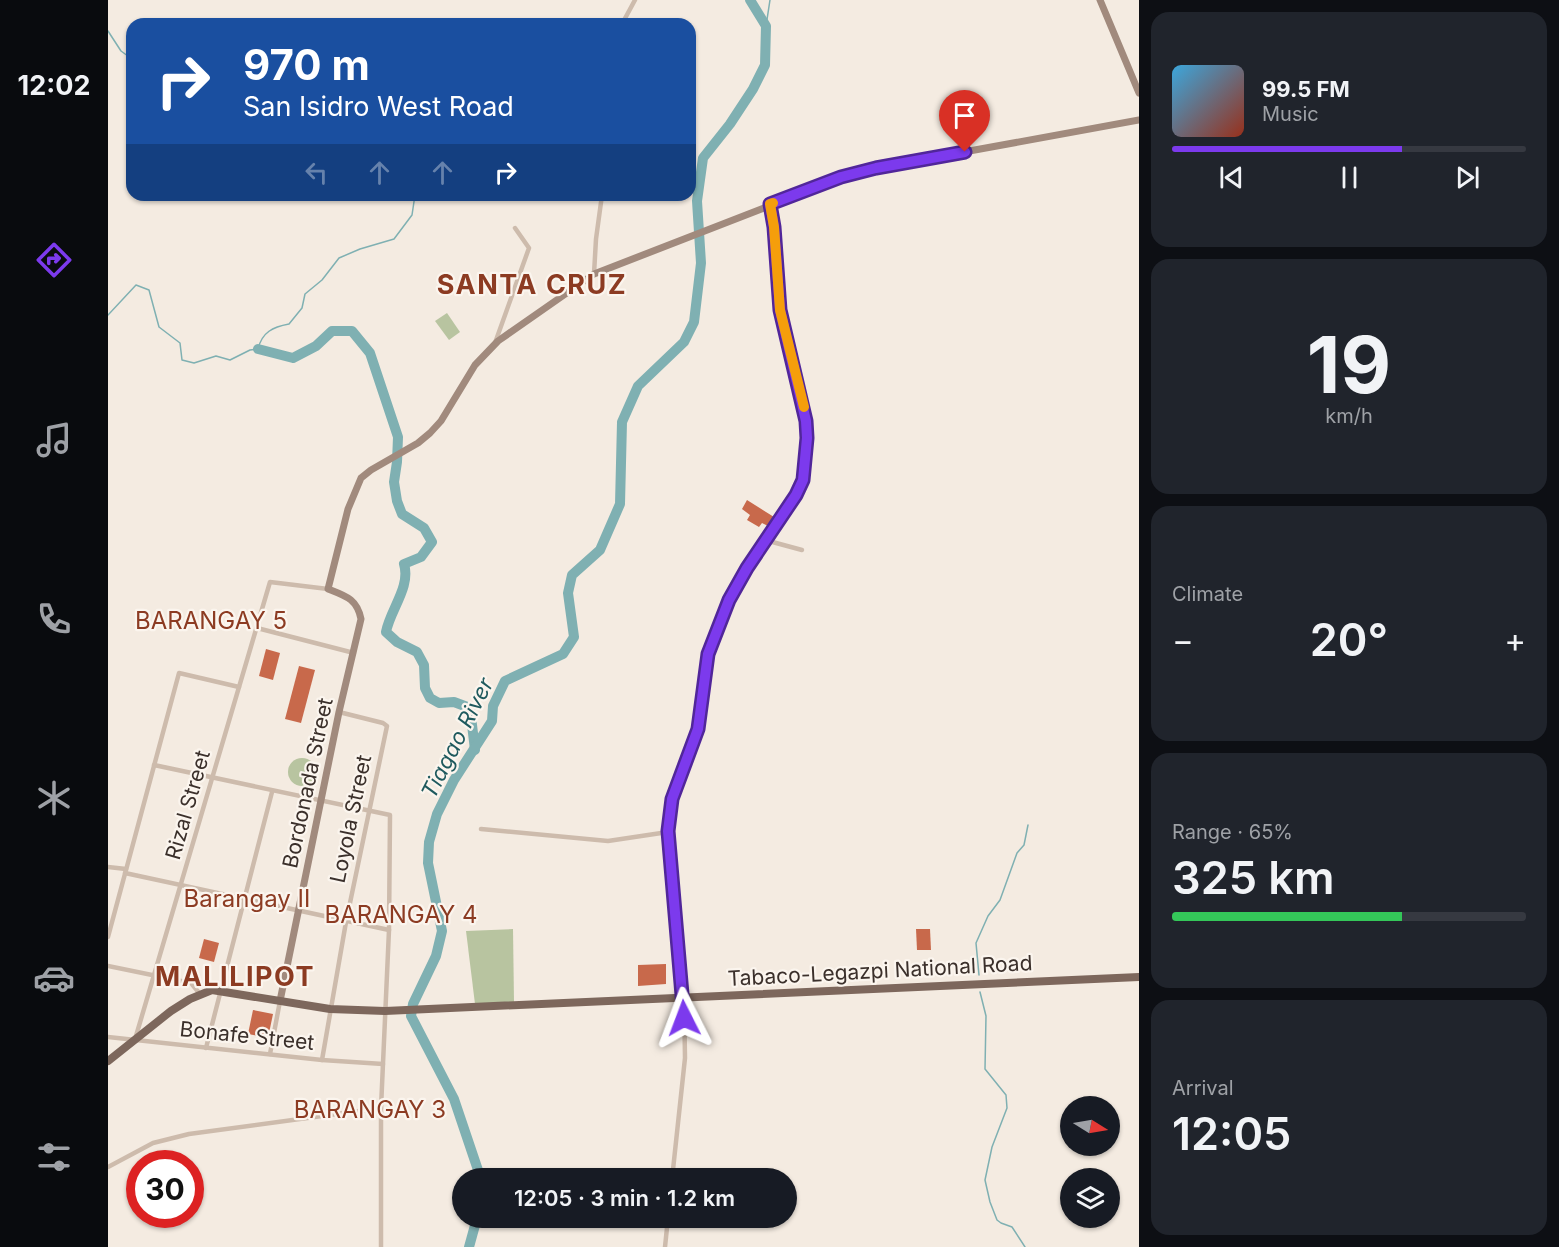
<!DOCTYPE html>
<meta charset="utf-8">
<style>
body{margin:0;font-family:Inter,sans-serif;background:#20242c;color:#f1f3f6;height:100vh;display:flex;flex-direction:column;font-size:22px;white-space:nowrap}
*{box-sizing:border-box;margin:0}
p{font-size:20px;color:#9ea1a6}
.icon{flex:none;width:33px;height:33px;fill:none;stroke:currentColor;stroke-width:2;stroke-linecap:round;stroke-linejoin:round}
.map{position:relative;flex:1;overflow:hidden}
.side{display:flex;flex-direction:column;gap:12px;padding:12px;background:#0d0f14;width:420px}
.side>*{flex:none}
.banner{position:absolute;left:18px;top:18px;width:570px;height:183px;border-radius:18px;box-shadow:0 2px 4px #0004;background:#1a4fa0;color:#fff;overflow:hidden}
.needle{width:39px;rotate:101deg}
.fabs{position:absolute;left:952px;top:1096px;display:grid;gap:12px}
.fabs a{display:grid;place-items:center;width:60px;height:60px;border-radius:50%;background:#171b24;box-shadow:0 2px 4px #0004;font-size:30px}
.speed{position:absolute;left:18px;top:1150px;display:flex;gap:12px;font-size:30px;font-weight:700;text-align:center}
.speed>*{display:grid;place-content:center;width:78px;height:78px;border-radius:50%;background:#171b24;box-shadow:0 2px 4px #0004;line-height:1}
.speed .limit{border:9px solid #d22;background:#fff;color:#111}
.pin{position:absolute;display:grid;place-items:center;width:51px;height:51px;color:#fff;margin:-62px -26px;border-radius:50% 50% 50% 0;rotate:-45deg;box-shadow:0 0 6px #0007}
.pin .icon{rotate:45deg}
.me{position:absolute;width:66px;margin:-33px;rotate:357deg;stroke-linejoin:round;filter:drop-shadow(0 0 4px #0008)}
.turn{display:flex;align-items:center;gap:21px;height:126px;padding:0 18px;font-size:27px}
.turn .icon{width:78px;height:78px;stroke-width:2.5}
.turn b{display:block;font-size:42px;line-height:51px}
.lanes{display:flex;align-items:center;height:57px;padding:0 18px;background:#0003;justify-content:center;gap:30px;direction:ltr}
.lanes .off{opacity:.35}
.big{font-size:45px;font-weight:600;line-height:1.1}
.side .card{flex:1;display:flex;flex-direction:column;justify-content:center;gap:9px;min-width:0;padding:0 21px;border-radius:18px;background:#20242c}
.side .dial{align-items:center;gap:0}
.dial b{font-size:78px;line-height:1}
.song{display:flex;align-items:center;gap:18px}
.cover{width:72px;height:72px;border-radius:9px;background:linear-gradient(135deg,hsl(200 70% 55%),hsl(10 70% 35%))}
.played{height:6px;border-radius:3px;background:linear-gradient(90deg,#7c3aed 65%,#363941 65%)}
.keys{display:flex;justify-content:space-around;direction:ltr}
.heat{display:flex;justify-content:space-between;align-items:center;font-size:33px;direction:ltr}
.charge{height:9px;border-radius:4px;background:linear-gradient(90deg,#34c759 65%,#363941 0)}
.trip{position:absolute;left:344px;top:1168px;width:345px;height:60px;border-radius:30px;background:#171b24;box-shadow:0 2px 4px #0004;font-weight:600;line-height:60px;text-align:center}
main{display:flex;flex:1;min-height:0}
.menu{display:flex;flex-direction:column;width:108px;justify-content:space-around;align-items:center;background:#090b0e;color:#9ea1a6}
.menu .icon{width:42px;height:42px}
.menu .current{color:#7c3aed}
.menu b{font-size:27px;color:#f1f3f6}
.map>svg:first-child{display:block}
.green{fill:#b8c4a0}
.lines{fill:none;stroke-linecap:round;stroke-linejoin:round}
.stream{stroke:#7fb0b2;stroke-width:1.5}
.river{stroke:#7fb0b2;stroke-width:10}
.building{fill:#c8694b}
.street{stroke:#cdbbac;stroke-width:4.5}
.secondary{stroke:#a18a7d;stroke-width:7}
.primary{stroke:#7d675c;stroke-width:8}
.route-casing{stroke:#51269a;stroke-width:15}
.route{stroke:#7c3aed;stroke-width:10}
.slow{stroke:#f59e0b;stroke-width:10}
.labels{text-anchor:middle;stroke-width:4.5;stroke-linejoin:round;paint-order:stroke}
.street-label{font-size:21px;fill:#3b302b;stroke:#fbf5ee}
.water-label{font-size:22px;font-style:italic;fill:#1f5a5e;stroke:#fbf5ee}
.quarter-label{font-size:24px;fill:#8c3b22;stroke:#fbf5ee}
.district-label{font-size:27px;font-weight:bold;letter-spacing:1.5px;fill:#8c3b22;stroke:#fbf5ee}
</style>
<main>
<nav class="menu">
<b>12:02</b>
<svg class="icon current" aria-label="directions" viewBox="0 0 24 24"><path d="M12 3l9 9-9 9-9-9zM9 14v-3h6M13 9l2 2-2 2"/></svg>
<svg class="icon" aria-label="music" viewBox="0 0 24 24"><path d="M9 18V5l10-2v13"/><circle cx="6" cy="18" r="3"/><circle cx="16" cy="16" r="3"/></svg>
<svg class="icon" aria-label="phone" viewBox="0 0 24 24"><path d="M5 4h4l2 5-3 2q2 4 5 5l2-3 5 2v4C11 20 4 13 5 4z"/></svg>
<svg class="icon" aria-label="climate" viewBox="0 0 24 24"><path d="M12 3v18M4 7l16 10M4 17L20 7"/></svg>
<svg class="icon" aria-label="car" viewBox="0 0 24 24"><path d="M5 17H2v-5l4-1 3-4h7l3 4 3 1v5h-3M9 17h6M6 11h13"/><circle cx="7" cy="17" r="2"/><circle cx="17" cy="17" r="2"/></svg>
<svg class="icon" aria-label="filters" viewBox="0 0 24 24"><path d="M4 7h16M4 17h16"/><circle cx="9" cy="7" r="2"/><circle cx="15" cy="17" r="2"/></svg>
</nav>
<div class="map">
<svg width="1031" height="1247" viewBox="0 0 1031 1247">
<rect width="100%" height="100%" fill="#f4ebe1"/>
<!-- green -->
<g class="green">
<polygon points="339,313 352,332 341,340 327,321"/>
<circle cx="194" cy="772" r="14"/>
<polygon points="405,929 406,1002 367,1004 358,931"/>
</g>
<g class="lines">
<!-- stream -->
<g class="stream">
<polyline points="658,26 662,0"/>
<polyline points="0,31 13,51 24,59"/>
<path d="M0 315 28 285 41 290 51 327 72 343 74 360 86 363 108 356 122 360 142 350 150 349C154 332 165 327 181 324L194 308 197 294 214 280 231 258 252 249 286 239 304 215 307 195"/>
<polyline points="871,975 868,943 880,916 892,900 909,853 916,845 920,825"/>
<polyline points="872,992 878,1016 877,1069 898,1095 899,1108 884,1147 877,1180 882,1202 889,1220 893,1223 904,1227 917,1247"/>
</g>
<!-- river -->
<g class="river">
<path d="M150 349 185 358 208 346 224 331H244L262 353 290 437 289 462 286 482 289 501 294 514 316 528 324 542 313 557 296 564C303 587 282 610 278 632L289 642 309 652 316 665 317 688 322 698 331 703 346 702 362 708 367 750"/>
<polyline points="373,1179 346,1099 303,1016 305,1004 328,956 334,931 320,863 321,842 329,814 346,780 384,721 385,706 397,681 455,654 466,637 460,593 464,575 492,550 512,504 514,422 530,386 576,342 586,322 593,263 589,201 595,158 622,124 645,89 657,65 658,26 642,0"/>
<polyline points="361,1247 369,1218"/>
</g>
</g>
<!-- building -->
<g class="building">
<polygon points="639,500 666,517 660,526 654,523 651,527 639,520 642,515 634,509"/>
<polygon points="158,649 172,653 165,680 151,676"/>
<polygon points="191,666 207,670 193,723 177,719"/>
<polygon points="808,929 822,929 823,950 809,950"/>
<polygon points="96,939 111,943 106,962 91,958"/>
<polygon points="558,964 558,984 530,986 530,965"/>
<polygon points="145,1010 165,1014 160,1038 140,1034"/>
</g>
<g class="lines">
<!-- street -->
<g class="street">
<polyline points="514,24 527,0"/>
<polyline points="486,274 488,239 494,195"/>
<polyline points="387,343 421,248 407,228"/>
<polyline points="657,540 694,550"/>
<polyline points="149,628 246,653"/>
<polyline points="46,765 282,815 281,930 273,1108 273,1247"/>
<polyline points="373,829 500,841 560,832"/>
<polyline points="0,867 18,869"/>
<polyline points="17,873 281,930"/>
<polyline points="0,937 71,673 131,687"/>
<polyline points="0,966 83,983 92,994"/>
<polyline points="28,1036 162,582 220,589"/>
<polyline points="0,1037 214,1060 275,1064"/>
<polyline points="98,1048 164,792"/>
<polyline points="162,1054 172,1001"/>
<polyline points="214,1060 238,922 279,726 275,723 231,712"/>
<polyline points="0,1167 45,1143 81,1134 273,1108"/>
<polyline points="564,1179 577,1058 576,998 560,815 564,799 589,729 600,654 621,600 639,568 688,495 695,480 699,438 698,421 672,310 666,227 662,204"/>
<polyline points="557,1247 560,1218"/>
</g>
<!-- secondary -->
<g class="secondary">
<polyline points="992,0 1031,93"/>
<path d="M172 1001 231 712 253 619C249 599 238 596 220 589L240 509 253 478 263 470 310 443 322 433 333 421 367 365 390 341 486 274 733 178 768 168 1031 120"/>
</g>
<!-- primary -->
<polyline class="primary" points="0,1061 63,1011 82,999 104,990 222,1009 277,1011 1031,977"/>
</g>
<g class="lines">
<defs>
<polyline id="route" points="576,1018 560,831 564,799 590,729 600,654 621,600 639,568 688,495 695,480 699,438 698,421 672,310 666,227 662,204 733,177 768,168 857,152"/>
</defs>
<!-- route casing -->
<use href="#route" class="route-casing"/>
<!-- route -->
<use href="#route" class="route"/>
<!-- slow -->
<polyline class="slow" points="665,203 662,204 666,227 672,310 696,407"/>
</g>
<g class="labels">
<!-- street labels -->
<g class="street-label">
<text transform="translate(200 783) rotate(-78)" y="7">Bordonada Street</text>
<text transform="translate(80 805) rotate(-74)" y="7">Rizal Street</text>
<text transform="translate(243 819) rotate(-78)" y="7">Loyola Street</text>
<text transform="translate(772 971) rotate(-3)" y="7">Tabaco-Legazpi National Road</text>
<text transform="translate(139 1036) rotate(6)" y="7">Bonafe Street</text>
</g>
<!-- water labels -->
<g class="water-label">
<text transform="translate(349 738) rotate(-63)" y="8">Tiagao River</text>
</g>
<!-- quarter labels -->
<g class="quarter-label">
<text x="103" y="629">BARANGAY 5</text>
<text x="139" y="907">Barangay Ⅱ</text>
<text x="293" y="923">BARANGAY 4</text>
<text x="262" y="1118">BARANGAY 3</text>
</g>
<!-- district labels -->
<g class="district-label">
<text x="424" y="294">SANTA CRUZ</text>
<text x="127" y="986">MALILIPOT</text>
</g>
</g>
</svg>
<div class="fabs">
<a><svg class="needle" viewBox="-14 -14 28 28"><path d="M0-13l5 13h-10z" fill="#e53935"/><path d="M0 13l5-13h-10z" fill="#9ea1a6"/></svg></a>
<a><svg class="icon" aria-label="layers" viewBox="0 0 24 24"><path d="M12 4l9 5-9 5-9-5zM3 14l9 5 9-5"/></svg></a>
</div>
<div class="speed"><div class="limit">30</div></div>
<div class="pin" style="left:857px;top:152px;background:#d93025"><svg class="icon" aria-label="arrive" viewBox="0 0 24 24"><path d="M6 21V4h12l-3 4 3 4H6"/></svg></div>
<svg class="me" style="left:576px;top:1018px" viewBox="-20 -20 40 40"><path d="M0-17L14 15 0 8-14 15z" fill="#7c3aed" stroke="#fff" stroke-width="4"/></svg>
<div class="trip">12:05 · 3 min · 1.2 km</div>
<div class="banner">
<div class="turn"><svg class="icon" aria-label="right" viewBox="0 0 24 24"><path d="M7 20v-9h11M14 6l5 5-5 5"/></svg><div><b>970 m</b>San Isidro West Road</div></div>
<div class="lanes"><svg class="icon off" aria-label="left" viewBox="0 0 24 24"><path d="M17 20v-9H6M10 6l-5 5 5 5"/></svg><svg class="icon off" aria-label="ahead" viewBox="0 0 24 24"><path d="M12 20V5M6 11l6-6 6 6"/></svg><svg class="icon off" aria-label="ahead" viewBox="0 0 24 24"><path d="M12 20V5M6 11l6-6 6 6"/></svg><svg class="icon" aria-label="right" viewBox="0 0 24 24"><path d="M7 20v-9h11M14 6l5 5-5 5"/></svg></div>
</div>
</div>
<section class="side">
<div class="card">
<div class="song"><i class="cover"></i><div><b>99.5 FM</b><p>Music</p></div></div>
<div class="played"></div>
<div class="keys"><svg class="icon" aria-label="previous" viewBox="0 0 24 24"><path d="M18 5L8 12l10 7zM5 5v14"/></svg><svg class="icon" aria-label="pause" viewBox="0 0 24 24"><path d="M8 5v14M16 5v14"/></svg><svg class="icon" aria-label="next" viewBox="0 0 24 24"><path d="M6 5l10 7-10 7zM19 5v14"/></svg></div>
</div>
<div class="card dial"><b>19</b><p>km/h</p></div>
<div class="card"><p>Climate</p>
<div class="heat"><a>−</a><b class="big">20°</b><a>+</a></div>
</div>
<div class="card"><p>Range · 65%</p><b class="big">325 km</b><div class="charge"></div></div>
<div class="card"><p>Arrival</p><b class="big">12:05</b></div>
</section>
</main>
